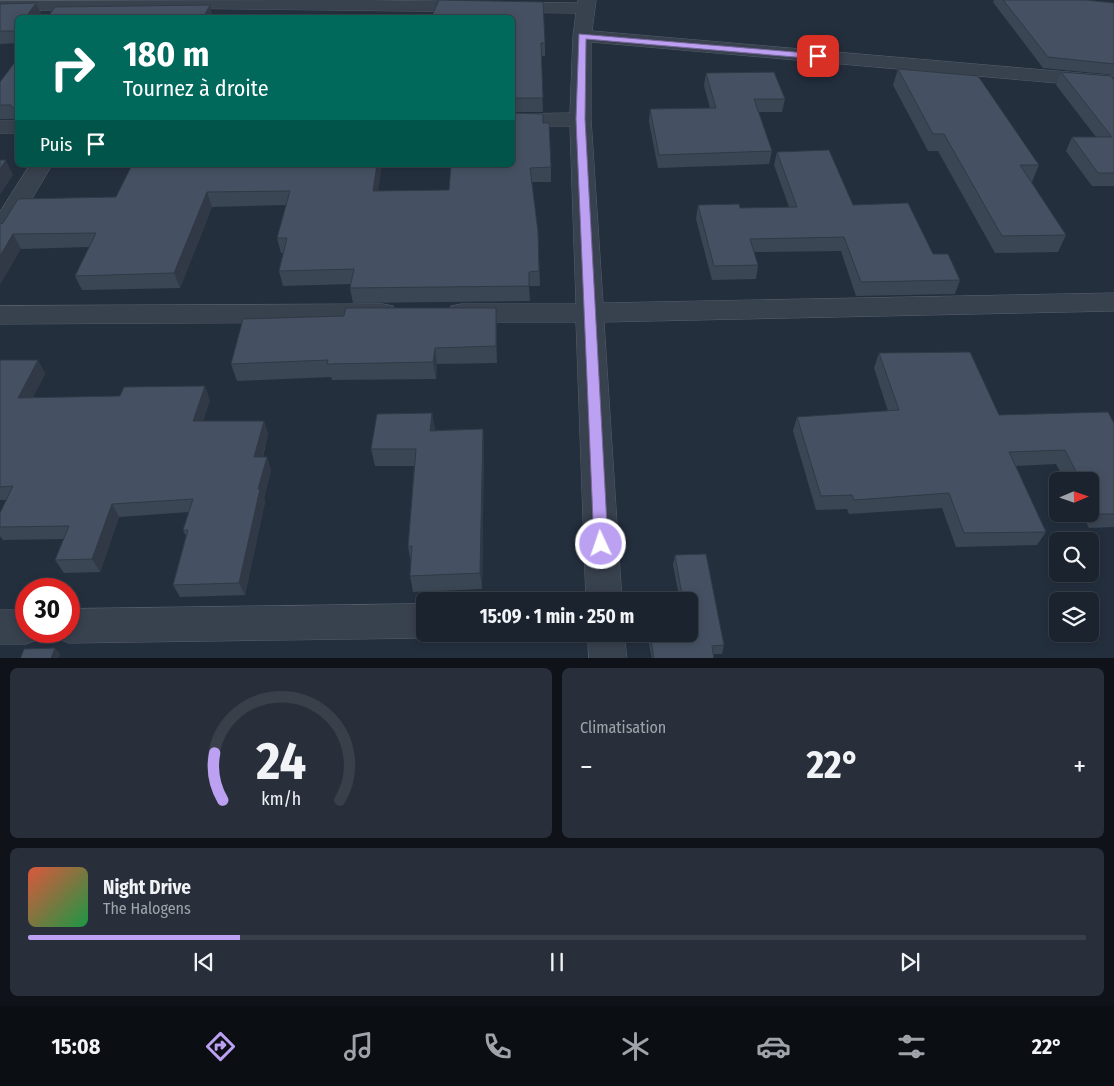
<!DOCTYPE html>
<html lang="fr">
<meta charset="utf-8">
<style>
body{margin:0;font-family:"Fira Sans Condensed",sans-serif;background:#282f3a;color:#f1f3f6;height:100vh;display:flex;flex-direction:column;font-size:19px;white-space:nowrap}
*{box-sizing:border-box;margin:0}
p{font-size:16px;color:#a0a4aa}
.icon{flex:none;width:28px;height:28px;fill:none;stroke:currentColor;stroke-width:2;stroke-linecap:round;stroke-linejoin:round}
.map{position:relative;height:658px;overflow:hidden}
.drawer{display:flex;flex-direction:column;gap:10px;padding:10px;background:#0f1319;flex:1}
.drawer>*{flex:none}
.hud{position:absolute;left:15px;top:15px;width:500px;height:152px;border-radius:8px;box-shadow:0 2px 8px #0003,0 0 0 1px #39404a;background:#00695c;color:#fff;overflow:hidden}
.needle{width:32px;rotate:88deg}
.tools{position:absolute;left:1049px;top:472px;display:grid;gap:10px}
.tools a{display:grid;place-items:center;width:50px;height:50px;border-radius:8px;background:#1b232e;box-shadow:0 2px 8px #0003,0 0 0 1px #39404a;font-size:25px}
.speed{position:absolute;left:15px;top:578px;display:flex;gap:10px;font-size:25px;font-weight:700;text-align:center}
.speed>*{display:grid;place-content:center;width:65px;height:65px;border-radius:50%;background:#1b232e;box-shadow:0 2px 8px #0003,0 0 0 1px #39404a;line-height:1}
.speed .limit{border:8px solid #d22;background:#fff;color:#111}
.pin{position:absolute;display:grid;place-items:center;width:42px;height:42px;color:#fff;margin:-21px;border-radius:10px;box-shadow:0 2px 8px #0006}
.me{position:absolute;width:55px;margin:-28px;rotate:357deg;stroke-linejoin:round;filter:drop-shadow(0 0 4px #0008)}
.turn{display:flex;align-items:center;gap:18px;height:105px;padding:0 25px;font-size:22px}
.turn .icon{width:65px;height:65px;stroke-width:2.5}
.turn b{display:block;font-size:35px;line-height:42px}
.then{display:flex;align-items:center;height:48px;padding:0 25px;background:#0003;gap:10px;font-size:19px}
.big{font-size:38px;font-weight:700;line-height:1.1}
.drawer .widget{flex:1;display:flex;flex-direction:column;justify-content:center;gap:8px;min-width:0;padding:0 18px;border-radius:8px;background:#282f3a}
.drawer .dial{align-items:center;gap:0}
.dial svg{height:130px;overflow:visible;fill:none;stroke:#39404a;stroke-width:7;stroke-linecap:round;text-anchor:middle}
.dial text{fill:#f1f3f6;stroke:none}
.song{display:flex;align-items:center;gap:15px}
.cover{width:60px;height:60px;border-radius:8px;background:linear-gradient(135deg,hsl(10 70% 55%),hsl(140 70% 35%))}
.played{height:5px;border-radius:2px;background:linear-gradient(90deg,#bca0f2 20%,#39404a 20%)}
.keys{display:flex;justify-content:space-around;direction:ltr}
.heat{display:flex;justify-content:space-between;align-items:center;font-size:28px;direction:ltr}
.drawer .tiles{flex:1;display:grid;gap:10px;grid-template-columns:1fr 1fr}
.widget:last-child{grid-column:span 2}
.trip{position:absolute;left:416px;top:592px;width:282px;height:50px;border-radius:8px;background:#1b232e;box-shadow:0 2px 8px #0003,0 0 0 1px #39404a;font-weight:700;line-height:50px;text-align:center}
.dock{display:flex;height:80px;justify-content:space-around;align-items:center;background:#0b0e12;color:#a0a4aa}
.dock .icon{width:35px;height:35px}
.dock .selected{color:#bca0f2}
.dock b{font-size:22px;color:#f1f3f6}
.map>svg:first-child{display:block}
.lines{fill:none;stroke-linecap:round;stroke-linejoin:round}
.minor-casing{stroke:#565f6c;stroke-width:1}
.minor{fill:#38414e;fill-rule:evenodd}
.wall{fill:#3b4654}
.shaded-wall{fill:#303945}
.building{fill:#455162;stroke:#303945}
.route{fill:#bca0f2;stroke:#7a689d}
</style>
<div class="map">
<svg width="1114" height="659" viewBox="0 0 1114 659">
<rect width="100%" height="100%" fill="#242f3e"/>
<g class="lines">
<defs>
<g id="minor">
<polygon points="362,0 578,3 578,0 596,0 592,31 1114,76 1114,88 591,42 591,119 603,303 1114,293 1114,311 604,322 622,601 586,601 576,322 461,322 451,320 447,313 451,306 461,304 576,304 570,126 512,126 512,114 570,113 573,36 576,13 158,8 0,11 0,1"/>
<rect x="0" y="121" width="18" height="12"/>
<polygon points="30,165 52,165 9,237 0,239 0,212"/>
<polygon points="383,304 393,306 397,313 393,320 383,322 0,324 0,306"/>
<polygon points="425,604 425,634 435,634 425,638 69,643 56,638 53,631 69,631 69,609"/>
<polygon points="0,610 26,610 26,631 42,631 39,639 26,644 0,644"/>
<polygon points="588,634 624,634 627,659 589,659"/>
</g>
</defs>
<!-- minor casing -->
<use href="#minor" class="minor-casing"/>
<!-- minor -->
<use href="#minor" class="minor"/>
</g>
<!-- wall -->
<g class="wall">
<polygon points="994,0 1086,0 1114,3 1114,75 1043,68 993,2"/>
<polygon points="36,3 42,16 18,18 18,43 0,44 0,4"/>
<polygon points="512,18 545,43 545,56 541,56 543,112 512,112"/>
<polygon points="18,58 18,119 0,119 0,82"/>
<polygon points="898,69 1039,165 1032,182 1031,182 1066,235 1058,252 995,253 938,151 928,151 893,85"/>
<polygon points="1061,72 1114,80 1114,186 1092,186 1066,151 1072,137 1096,137 1056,85"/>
<polygon points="706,73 785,99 782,112 759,112 772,151 769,164 658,168 649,122 650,109 710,108 704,86"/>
<polygon points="543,123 551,167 551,182 532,182 538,232 540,286 529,286 530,301 353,303 350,288 351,284 283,286 279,271 283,253 281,253 277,238 286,205 212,207 180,288 82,290 75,276 89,247 21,249 0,224 116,197 132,165 378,191 449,190"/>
<polygon points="777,152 853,205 933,254 960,280 955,294 856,296 841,251 754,252 758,265 756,279 712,280 696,219 698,205 740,208 789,207 774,165"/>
<polygon points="496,308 497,324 497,363 437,364 436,379 332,380 331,377 237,381 231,364 344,316"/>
<polygon points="879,353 999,415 1114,423 1114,527 1089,528 1082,514 1090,514 1090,481 1065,481 1056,464 1016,466 1046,532 1037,545 956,547 942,508 849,514 847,509 816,510 793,431 797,417 888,411 874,368"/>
<polygon points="0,360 38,360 45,374 33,397 210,400 203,421 264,421 268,434 263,457 267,457 271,470 264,498 265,502 245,595 180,597 173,585 186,536 183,530 189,512 119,517 100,572 64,573 55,560 64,539 3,540 0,536 0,513 6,500 0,500"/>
<polygon points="432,413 435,430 483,429 484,446 482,589 413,592 410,576 411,562 408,547 414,466 375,466 371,449"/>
<polygon points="675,555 724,645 722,654 714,654 714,659 652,659 647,634 690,634 690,601 680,601 673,565"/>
</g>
<!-- shaded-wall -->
<g class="shaded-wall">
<polygon points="36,3 42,16 40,18 25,18"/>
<polygon points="210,5 213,18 203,18"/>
<polygon points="18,27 18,37 15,31"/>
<polygon points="6,160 13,175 0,195 0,169"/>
<polygon points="377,165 382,165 376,205 373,191"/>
<polygon points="207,192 212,207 180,288 174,273"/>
<polygon points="13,234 21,249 0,285 0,256"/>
<polygon points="496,308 497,324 497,363 496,346"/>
<polygon points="435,348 437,364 436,379 433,362"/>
<polygon points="38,360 45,374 26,411 18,398"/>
<polygon points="205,386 210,400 199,435 193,421"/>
<polygon points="432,413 435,431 430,431"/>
<polygon points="264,421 268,434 259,470 254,457"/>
<polygon points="483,429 484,446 482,589 480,573"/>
<polygon points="267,457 271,470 264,498 265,502 245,595 239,583 258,489"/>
<polygon points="112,504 119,517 100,572 92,559"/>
<polygon points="55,648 60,654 59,659 51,659"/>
</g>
<!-- building -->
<g class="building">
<polygon points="439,0 543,2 545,43 541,43 543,98 512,98 512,18 431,18"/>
<polygon points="1003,0 1086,0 1114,3 1114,64 1048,57"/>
<polygon points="36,3 25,18 18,18 18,27 15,31 0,31 0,4"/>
<polygon points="210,5 203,18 47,18 55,7"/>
<polygon points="18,58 18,108 13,108 11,105 0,105 0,82"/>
<polygon points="898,69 978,76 1039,165 1020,165 1066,235 1002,236 944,134 933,134"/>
<polygon points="774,72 785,99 754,99 772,151 659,155 650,109 716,108 706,73"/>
<polygon points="1061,72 1111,76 1114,80 1114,173 1098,173 1072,137 1112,137"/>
<polygon points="512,113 543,114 543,123 549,123 551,167 530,168 538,232 539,271 529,272 529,286 350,288 354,269 279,271 287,238 277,238 290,191 207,192 174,273 75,276 96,233 13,234 0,256 0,224 3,223 18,199 116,197 132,165 377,165 373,191 449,190 451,165 512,165"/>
<polygon points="829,150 853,205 908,203 933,254 948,254 960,280 861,282 844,237 750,239 758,265 714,266 698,205 739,204 740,208 797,207 777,152"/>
<polygon points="0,160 6,160 0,169"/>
<polygon points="346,308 496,308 496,346 435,348 433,362 327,364 328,360 231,364 243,319 344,316"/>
<polygon points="970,352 999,415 1108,412 1114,423 1114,514 1099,514 1090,497 1090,481 1081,481 1065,450 1009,452 1046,532 964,533 949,493 854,500 852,495 821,496 797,417 899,410 879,353"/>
<polygon points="0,360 38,360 18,398 120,396 124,387 205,386 193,421 264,421 254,457 267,457 258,489 260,489 239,583 173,585 188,530 183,530 193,499 112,504 92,559 55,560 69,526 0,527 0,513 13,486 0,487"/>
<polygon points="432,413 430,431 483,429 480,573 410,576 412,546 408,547 416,449 371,449 377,414"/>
<polygon points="706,554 724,645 712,646 714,659 654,659 650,634 690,634 690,601 683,601 675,555"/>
<polygon points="55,648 51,659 20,659 24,649"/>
</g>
<!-- route -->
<polygon class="route" points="579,34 818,54 823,56 818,59 586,39 585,119 608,544 606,548 601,550 596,548 594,544 576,119"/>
</svg>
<div class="tools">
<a><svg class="needle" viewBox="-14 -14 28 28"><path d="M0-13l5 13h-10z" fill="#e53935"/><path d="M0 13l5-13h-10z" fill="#a0a4aa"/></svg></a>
<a><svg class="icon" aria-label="search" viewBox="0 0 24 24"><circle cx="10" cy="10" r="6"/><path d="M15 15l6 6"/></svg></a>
<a><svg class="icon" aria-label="layers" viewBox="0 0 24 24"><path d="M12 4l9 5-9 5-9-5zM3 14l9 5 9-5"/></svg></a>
</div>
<div class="speed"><div class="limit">30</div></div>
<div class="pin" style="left:818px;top:56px;background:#d93025"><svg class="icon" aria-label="arrive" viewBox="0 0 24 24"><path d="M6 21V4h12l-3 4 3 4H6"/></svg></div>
<svg class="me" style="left:601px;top:544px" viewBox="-20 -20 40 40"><circle r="17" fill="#bca0f2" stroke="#fff" stroke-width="3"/><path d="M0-11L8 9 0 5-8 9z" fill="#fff"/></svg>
<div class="trip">15:09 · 1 min · 250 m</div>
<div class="hud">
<div class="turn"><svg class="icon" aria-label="right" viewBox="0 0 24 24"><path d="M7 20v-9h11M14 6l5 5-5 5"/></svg><div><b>180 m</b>Tournez à droite</div></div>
<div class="then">Puis<svg class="icon" aria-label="arrive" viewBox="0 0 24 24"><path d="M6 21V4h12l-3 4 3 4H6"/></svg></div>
</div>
</div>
<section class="drawer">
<div class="tiles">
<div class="widget dial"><svg viewBox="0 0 100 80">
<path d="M14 69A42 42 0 1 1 86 69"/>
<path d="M14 69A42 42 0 0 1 9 40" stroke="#bca0f2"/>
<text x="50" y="56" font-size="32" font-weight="700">24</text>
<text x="50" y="72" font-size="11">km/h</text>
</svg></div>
<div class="widget"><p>Climatisation</p>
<div class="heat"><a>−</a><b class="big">22°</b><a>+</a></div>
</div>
<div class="widget">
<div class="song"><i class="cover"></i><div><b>Night Drive</b><p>The Halogens</p></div></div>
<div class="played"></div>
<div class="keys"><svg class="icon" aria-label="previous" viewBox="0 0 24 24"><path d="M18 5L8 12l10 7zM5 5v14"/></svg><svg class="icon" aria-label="pause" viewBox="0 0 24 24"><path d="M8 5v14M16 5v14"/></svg><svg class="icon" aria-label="next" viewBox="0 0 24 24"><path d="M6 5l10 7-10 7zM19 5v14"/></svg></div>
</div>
</div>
</section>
<nav class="dock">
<b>15:08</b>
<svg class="icon selected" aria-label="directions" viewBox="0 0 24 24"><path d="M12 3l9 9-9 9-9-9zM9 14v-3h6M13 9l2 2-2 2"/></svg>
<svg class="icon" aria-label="music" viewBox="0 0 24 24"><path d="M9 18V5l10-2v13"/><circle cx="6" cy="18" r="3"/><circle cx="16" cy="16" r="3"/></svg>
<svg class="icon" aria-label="phone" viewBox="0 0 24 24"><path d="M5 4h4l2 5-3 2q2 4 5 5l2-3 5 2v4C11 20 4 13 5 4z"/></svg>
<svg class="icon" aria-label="climate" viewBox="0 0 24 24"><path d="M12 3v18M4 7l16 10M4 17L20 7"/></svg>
<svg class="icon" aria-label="car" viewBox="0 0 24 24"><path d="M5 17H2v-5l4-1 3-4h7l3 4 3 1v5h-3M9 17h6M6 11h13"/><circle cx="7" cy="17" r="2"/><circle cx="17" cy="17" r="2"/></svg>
<svg class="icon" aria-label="filters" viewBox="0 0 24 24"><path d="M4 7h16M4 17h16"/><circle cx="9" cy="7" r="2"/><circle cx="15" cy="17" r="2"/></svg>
<b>22°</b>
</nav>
